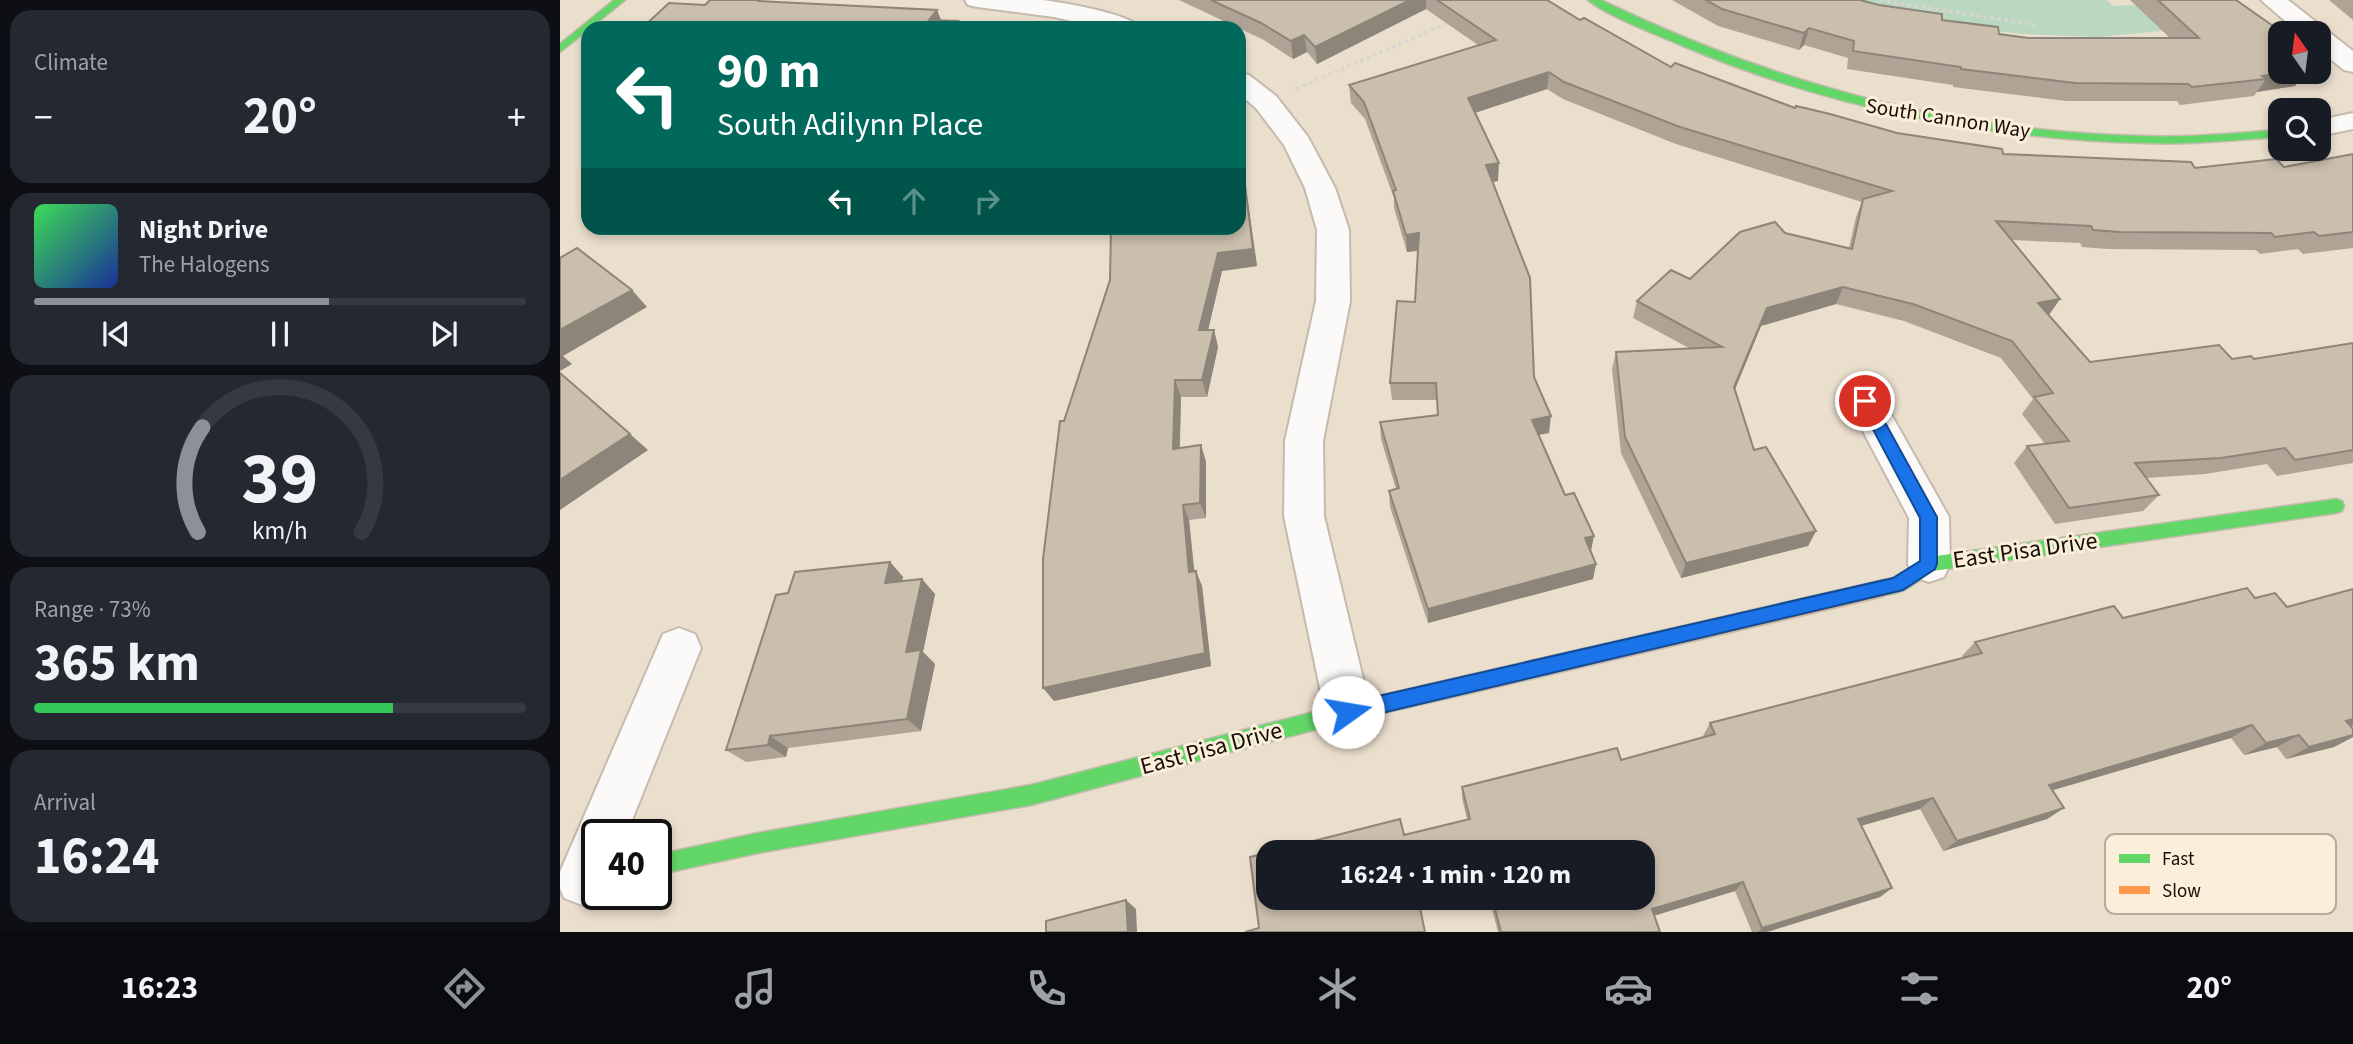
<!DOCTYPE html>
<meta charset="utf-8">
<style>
body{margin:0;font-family:"Source Sans 3",sans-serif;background:#242831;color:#f1f3f6;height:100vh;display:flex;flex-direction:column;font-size:26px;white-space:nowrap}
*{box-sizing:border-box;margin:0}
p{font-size:23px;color:#9ea1a6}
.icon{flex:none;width:38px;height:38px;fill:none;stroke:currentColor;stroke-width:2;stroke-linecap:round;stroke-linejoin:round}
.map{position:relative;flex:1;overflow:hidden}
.panel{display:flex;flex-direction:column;gap:10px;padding:10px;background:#0d0f14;width:560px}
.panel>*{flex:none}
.top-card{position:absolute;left:21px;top:21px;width:665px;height:214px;border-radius:21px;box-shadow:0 4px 10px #0003;background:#00695c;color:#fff;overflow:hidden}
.needle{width:46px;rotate:346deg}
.buttons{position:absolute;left:1708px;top:21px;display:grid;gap:14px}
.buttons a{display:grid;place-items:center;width:63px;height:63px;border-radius:14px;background:#171b24;box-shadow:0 4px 10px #0003;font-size:35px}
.speed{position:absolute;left:21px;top:819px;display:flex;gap:14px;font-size:35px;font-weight:700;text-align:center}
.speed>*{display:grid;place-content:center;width:91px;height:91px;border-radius:50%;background:#171b24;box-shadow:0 4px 10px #0003;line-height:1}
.speed .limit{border:4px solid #111;border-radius:10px;background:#fff;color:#111}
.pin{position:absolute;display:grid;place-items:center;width:60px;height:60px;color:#fff;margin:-30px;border:4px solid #fff;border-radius:50%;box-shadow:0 2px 7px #0007}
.me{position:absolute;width:77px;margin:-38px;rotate:77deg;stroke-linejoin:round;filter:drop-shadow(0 0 5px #0008)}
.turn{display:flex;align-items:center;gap:24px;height:147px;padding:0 21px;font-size:32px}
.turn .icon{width:91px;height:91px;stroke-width:2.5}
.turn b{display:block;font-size:49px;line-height:60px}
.lanes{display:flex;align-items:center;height:66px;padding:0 21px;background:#0003;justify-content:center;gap:35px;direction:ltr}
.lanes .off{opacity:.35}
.big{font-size:52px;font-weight:700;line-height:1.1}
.panel .card{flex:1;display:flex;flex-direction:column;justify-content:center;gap:10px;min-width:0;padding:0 24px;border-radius:21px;background:#242831}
.panel .dial{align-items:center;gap:0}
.dial svg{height:182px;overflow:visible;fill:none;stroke:#363941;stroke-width:7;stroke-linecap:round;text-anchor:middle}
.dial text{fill:#f1f3f6;stroke:none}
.song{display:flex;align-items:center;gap:21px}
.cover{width:84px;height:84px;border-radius:10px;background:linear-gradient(135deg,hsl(130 70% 55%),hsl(230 70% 35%))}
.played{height:7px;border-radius:4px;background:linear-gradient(90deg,#8c9099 60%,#363941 60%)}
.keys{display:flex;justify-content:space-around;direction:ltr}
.heat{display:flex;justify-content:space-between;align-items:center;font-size:38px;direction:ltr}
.charge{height:10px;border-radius:5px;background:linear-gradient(90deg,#34c759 73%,#363941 0)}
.trip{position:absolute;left:696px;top:840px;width:399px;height:70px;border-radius:21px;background:#171b24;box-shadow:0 4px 10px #0003;font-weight:700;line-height:70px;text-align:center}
.dock{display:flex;height:112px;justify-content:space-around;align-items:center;background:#090b0e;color:#9ea1a6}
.dock .icon{width:49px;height:49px}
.dock .on{color:#8c9099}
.dock b{font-size:32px;color:#f1f3f6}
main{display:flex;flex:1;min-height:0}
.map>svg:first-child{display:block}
.green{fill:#bad8c0}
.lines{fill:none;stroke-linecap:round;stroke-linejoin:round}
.street-casing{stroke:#c4baad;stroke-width:4}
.fast-casing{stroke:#c4baad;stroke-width:3}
.slow-casing{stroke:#c4baad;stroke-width:3}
.path{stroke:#d9d5d0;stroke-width:3.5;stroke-dasharray:3.5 3.5;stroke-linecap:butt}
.street{fill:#fcfaf8;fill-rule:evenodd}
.fast{fill:#63d668;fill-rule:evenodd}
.slow{fill:#ff974d;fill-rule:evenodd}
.wall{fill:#aea395}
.shaded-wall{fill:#8d8579}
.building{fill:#cabead;stroke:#8d8579;stroke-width:2}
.route{fill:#1a73e8;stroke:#114b97;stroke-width:2}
.labels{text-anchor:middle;stroke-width:6;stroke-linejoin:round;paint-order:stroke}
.far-street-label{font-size:21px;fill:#160f05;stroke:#fbeedb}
.street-label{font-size:24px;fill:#160f05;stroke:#fbeedb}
.key{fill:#fbeedb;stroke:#b6ab9b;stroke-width:2}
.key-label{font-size:19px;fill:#160f05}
</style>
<main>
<section class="panel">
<div class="card"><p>Climate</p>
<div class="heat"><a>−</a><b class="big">20°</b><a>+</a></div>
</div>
<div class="card">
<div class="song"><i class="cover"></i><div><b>Night Drive</b><p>The Halogens</p></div></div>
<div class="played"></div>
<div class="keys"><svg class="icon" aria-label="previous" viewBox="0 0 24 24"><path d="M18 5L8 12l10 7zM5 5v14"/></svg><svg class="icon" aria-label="pause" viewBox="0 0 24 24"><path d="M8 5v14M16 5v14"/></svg><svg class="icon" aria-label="next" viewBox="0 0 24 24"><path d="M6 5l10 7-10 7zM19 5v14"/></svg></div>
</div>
<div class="card dial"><svg viewBox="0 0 100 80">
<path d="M14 69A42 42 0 1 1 86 69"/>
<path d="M14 69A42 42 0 0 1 16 23" stroke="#8c9099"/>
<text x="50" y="56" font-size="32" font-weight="700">39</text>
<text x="50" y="72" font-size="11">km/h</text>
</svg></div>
<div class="card"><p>Range · 73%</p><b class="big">365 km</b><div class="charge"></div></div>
<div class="card"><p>Arrival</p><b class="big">16:24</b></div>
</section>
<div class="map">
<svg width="1793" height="932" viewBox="0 0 1793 932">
<rect width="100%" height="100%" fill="#eadecd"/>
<!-- green -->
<polygon class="green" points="1275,0 1547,0 1553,6 1676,0 1611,30 1538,37 1462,34 1383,25"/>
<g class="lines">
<defs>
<g id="street">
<path d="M405 0C430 0 456 0 482 0 501 2 571 14 581 28H541L494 17 417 7 408 5Z"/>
<polygon points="1701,0 1728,0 1793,51 1793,72 1784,70 1759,50 1759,33 1739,33"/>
<polygon points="679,73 689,75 716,96 748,137 775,188 789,230 790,301 763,441 764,516 811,712 804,727 788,734 772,727 765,712 724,516 725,441 756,301 757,230 745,188 724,145 696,108 679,94"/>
<polygon points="1793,113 1793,129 1759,136 1759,120"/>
<polygon points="1305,387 1318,391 1389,517 1390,564 1384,577 1369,582 1354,577 1348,564 1349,518 1287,401 1292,391"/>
<polygon points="119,628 135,634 141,648 66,835 37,835 37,894 41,894 40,898 22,905 4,898 0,888 0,872 103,634"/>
</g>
<g id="fast">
<polygon points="54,0 65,0 0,52 0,44"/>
<path d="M1028 0H1041C1216 84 1387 131 1582 136 1628 138 1674 133 1720 130V137C1675 140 1628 145 1583 143 1426 139 1267 107 1123 46 1098 35 1047 16 1028 0Z"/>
<path d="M1776 499 1782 501 1784 506 1782 511 1776 513 1373 571C1358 581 1337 600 1318 593L1315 588 1318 583 1333 578 1369 557Z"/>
<polygon points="910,675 917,678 919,684 917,690 910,693 788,721 471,805 198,853 96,875 96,855 198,833 471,785 788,703"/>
</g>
<polygon id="slow" points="1324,580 1330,583 1333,588 1330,593 1324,596 910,693 903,690 901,684 903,678 910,675"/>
</defs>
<!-- street casing -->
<use href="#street" class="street-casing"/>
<!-- fast casing -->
<use href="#fast" class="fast-casing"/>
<!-- slow casing -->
<use href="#slow" class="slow-casing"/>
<!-- path -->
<g class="path">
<polyline points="1320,0 1475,25"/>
<polyline points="736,89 892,21"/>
</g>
<!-- street -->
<use href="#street" class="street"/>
<!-- fast -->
<use href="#fast" class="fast"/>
<!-- slow -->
<use href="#slow" class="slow"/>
</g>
<!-- wall -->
<g class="wall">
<polygon points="619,0 987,0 1020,20 1111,67 1235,108 1337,133 1443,154 1635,168 1724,167 1793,154 1793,248 1743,254 1738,249 1700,254 1696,250 1548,249 1522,247 1520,243 1451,240 1500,299 1489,315 1530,362 1694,359 1793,343 1793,463 1717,476 1707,464 1645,474 1586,478 1599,495 1583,511 1495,524 1454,463 1467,446 1485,444 1462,414 1473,399 1441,358 1344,321 1276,304 1201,326 1175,389 1194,450 1256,531 1248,546 1121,578 1061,453 1052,369 1056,352 1129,348 1073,318 1077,301 1130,279 1225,233 1289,248 1296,217 1302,202 1116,144 1003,99 987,89 915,113 938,181 933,182 974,377 989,433 979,435 1036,564 1033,579 868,623 830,507 829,491 836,489 821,439 820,422 877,415 877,400 832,400 830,383 855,302 858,251 847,252 834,208 834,198 805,119 791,103 789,85 918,45 866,9 757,64 747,52 733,59 704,40"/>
<polygon points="1112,0 1300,0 1439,34 1468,38 1610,38 1570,0 1676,0 1720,72 1755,72 1749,79 1739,81 1735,86 1697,92 1694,96 1620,105 1617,101 1506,101 1393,87 1393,85 1287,69 1288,58 1244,45 1239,50 1158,26"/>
<polygon points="1769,0 1793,0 1793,20"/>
<polygon points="685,185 688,203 697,266 662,271 648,330 654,330 658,347 647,397 621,397 620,448 641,445 646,462 646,518 629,520 634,571 642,586 651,666 494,701 504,421 550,280"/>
<polygon points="330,562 343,577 342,581 375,594 363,652 375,664 361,731 228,748 226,757 186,762 166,750 228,593"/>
<polygon points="1687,588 1695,598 1715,593 1727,607 1793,589 1793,726 1791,726 1793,729 1793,737 1774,747 1726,759 1717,747 1684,755 1671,738 1492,790 1504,808 1487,819 1383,851 1360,809 1301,826 1332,888 1320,897 1207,932 1192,932 1175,891 1094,915 1100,932 938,932 929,898 1083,898 1083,852 709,852 709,898 894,898 859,907 865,932 685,932 699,928 690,857 840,819 844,835 907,819 902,798 902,787 1057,748 1061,760 1144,737 1143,736 1150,723 1403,658 1402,656 1415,642 1554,606 1563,618"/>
</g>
<!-- shaded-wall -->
<g class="shaded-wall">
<polygon points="850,0 866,0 866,9 757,64 755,47"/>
<polygon points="377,10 384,27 369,20"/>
<polygon points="1249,28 1244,45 1239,50 1244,33"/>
<polygon points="744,35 747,52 733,59 731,41"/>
<polygon points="989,72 987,89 908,115 908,98"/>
<polygon points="1730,72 1755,72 1749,79 1739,81 1735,86 1697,92 1706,79 1702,76"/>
<polygon points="939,163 938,181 926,183 926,165"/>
<polygon points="685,185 688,203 697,266 662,271 644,347 639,330 658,253"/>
<polygon points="859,233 860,250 847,252 846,235"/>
<polygon points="1283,287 1276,304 1201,326 1169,404 1174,387 1207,308"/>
<polygon points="72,290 87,307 3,356 12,364 0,371 0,330"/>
<polygon points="1500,299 1488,316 1478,303"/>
<polygon points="654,330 658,347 647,397 642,380"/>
<polygon points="615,380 621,397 619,465 613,449"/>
<polygon points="991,416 989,433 971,436 972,420"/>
<polygon points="70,434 88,450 0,510 0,480"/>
<polygon points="641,445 646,462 646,518 640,503"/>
<polygon points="623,505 629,520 636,587 629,572"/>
<polygon points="1256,531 1248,546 1121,578 1126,563"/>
<polygon points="1034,536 1031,551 1022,554 1025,538"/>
<polygon points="330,562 343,577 338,598 325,583"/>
<polygon points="1036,564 1033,579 868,623 868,609"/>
<polygon points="636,571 642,586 651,666 494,701 483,688"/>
<polygon points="362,579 375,594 363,652 375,664 361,731 347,719 346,652"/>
<polygon points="1793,719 1793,726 1763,733 1786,721"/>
<polygon points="1692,725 1671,738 1473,796 1489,785"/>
<polygon points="1739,735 1717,747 1684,755 1706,743"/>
<polygon points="1793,735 1793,737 1774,747 1726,759 1749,747"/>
<polygon points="210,736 228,748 226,757 208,745"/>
<polygon points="1373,798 1360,809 1286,830 1298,819"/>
<polygon points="1504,808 1487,819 1383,851 1397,841"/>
<polygon points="1183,882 1175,891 1087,918 1092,909"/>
<polygon points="1332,888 1320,897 1207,932 1198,932 1202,928"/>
<polygon points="858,898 894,898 859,907"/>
<polygon points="566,900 576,909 577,932 568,932"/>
</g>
<!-- building -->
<g class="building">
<polygon points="150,0 200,0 199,1 377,10 369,20 398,21 395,25 422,26 435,28 82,28 109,3 145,5"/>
<polygon points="651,0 850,0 755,47 744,35 731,41 701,23"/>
<polygon points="877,0 987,0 1020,20 1024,18 1111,67 1115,63 1235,108 1236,106 1270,114 1337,133 1442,149 1443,154 1631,162 1635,168 1716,159 1724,167 1793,154 1793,232 1759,236 1754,232 1715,237 1711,233 1560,232 1533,230 1531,226 1436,221 1500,299 1478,303 1530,362 1659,345 1672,359 1691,356 1694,359 1793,343 1793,450 1735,460 1725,448 1661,458 1575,463 1599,495 1509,508 1467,446 1509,441 1474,397 1493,393 1452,341 1353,304 1283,287 1207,308 1174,387 1194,450 1206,447 1256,531 1126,563 1065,437 1056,352 1162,347 1077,301 1111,270 1130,279 1180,232 1215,222 1225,233 1292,249 1303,199 1332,191 1120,127 1004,82 989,72 908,98 939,163 926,165 970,278 974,377 991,416 972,420 1005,495 1014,493 1034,536 1025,538 1036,564 868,609 829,491 839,488 820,422 878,415 876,383 830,383 837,301 855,302 859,233 846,235 833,191 836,190 804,102 789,85 936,40"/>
<polygon points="1146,0 1300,0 1319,5 1382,14 1382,20 1438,27 1439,34 1468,38 1639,38 1598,0 1676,0 1723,33 1720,33 1720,72 1730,72 1702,76 1706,79 1632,87 1628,84 1515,83 1401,69 1401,67 1293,51 1294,41 1249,28 1244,33 1162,9"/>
<polygon points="679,174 685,185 693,249 658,253 639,330 654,330 642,380 615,380 613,449 641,445 640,503 623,505 629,572 636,571 645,653 483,688 483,559 500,421 504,421 550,280 551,228 679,228"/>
<polygon points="17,248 72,290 0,330 0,258"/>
<polygon points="0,373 70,434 0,480"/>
<polygon points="330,562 325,583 362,579 346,652 361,650 347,719 210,736 208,745 166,750 216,595 228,593 235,572"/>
<polygon points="1687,588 1695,598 1715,593 1727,607 1793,589 1793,719 1786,721 1793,729 1793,735 1749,747 1739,735 1706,743 1692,725 1489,785 1504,808 1397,841 1373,798 1298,819 1332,888 1202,928 1183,882 1092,909 1100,932 941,932 932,898 1083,898 1083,852 709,852 709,898 859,898 858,898 865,932 685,932 699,928 690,857 840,819 844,835 910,819 902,787 1057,748 1061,760 1155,734 1150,723 1422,653 1415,642 1554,606 1563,618"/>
<polygon points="566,900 568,932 486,932 486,921"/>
</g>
<!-- route -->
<polygon class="route" points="1305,396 1311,397 1377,517 1377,564 1375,569 1343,590 788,721 781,718 778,712 781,705 788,703 1333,578 1360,561 1360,518 1298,401"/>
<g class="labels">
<!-- far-street labels -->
<g class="far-street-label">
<text transform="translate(1388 118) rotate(9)" y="7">South Cannon Way</text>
</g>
<!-- street labels -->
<g class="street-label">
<text transform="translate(1465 550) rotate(-8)" y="8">East Pisa Drive</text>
<text transform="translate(651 748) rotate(-15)" y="8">East Pisa Drive</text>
</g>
</g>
<!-- legend -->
<rect x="1545" y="834" width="231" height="80" rx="10" class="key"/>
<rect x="1559" y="854" width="31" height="9" fill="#63d668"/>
<rect x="1559" y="886" width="31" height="8" fill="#ff974d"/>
<g class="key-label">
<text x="1602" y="865">Fast</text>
<text x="1602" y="897">Slow</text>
</g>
</svg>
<div class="buttons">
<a><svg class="needle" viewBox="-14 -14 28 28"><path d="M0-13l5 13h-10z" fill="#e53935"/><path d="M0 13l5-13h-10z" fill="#9ea1a6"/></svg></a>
<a><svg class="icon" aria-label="search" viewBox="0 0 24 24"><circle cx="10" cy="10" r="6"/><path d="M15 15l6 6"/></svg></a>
</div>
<div class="speed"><div class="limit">40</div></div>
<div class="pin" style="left:1305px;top:401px;background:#d93025"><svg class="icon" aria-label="arrive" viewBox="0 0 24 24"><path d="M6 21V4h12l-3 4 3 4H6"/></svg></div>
<svg class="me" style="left:788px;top:712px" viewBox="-20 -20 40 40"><circle r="19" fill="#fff"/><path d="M0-13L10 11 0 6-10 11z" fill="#1a73e8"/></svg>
<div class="trip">16:24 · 1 min · 120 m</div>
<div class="top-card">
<div class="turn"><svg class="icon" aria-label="left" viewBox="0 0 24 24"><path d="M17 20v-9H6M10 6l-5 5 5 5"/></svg><div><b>90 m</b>South Adilynn Place</div></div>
<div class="lanes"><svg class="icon" aria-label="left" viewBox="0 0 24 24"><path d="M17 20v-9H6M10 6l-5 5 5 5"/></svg><svg class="icon off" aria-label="ahead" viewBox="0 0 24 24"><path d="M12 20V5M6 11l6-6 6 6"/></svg><svg class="icon off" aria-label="right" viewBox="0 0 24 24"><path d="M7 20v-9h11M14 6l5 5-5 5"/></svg></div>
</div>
</div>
</main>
<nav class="dock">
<b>16:23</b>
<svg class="icon on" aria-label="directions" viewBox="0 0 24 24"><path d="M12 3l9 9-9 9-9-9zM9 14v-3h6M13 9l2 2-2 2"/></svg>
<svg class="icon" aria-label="music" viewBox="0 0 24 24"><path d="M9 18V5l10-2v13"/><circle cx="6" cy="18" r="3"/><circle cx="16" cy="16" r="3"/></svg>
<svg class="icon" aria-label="phone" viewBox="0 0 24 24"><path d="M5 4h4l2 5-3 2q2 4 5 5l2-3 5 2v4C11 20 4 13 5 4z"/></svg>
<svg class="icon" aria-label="climate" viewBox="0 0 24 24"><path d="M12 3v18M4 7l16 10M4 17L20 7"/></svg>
<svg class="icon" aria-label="car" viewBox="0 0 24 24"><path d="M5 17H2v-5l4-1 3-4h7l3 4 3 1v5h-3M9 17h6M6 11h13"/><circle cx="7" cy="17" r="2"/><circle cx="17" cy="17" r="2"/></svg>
<svg class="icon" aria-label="filters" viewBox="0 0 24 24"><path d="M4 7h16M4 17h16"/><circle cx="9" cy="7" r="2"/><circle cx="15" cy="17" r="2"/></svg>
<b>20°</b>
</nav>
